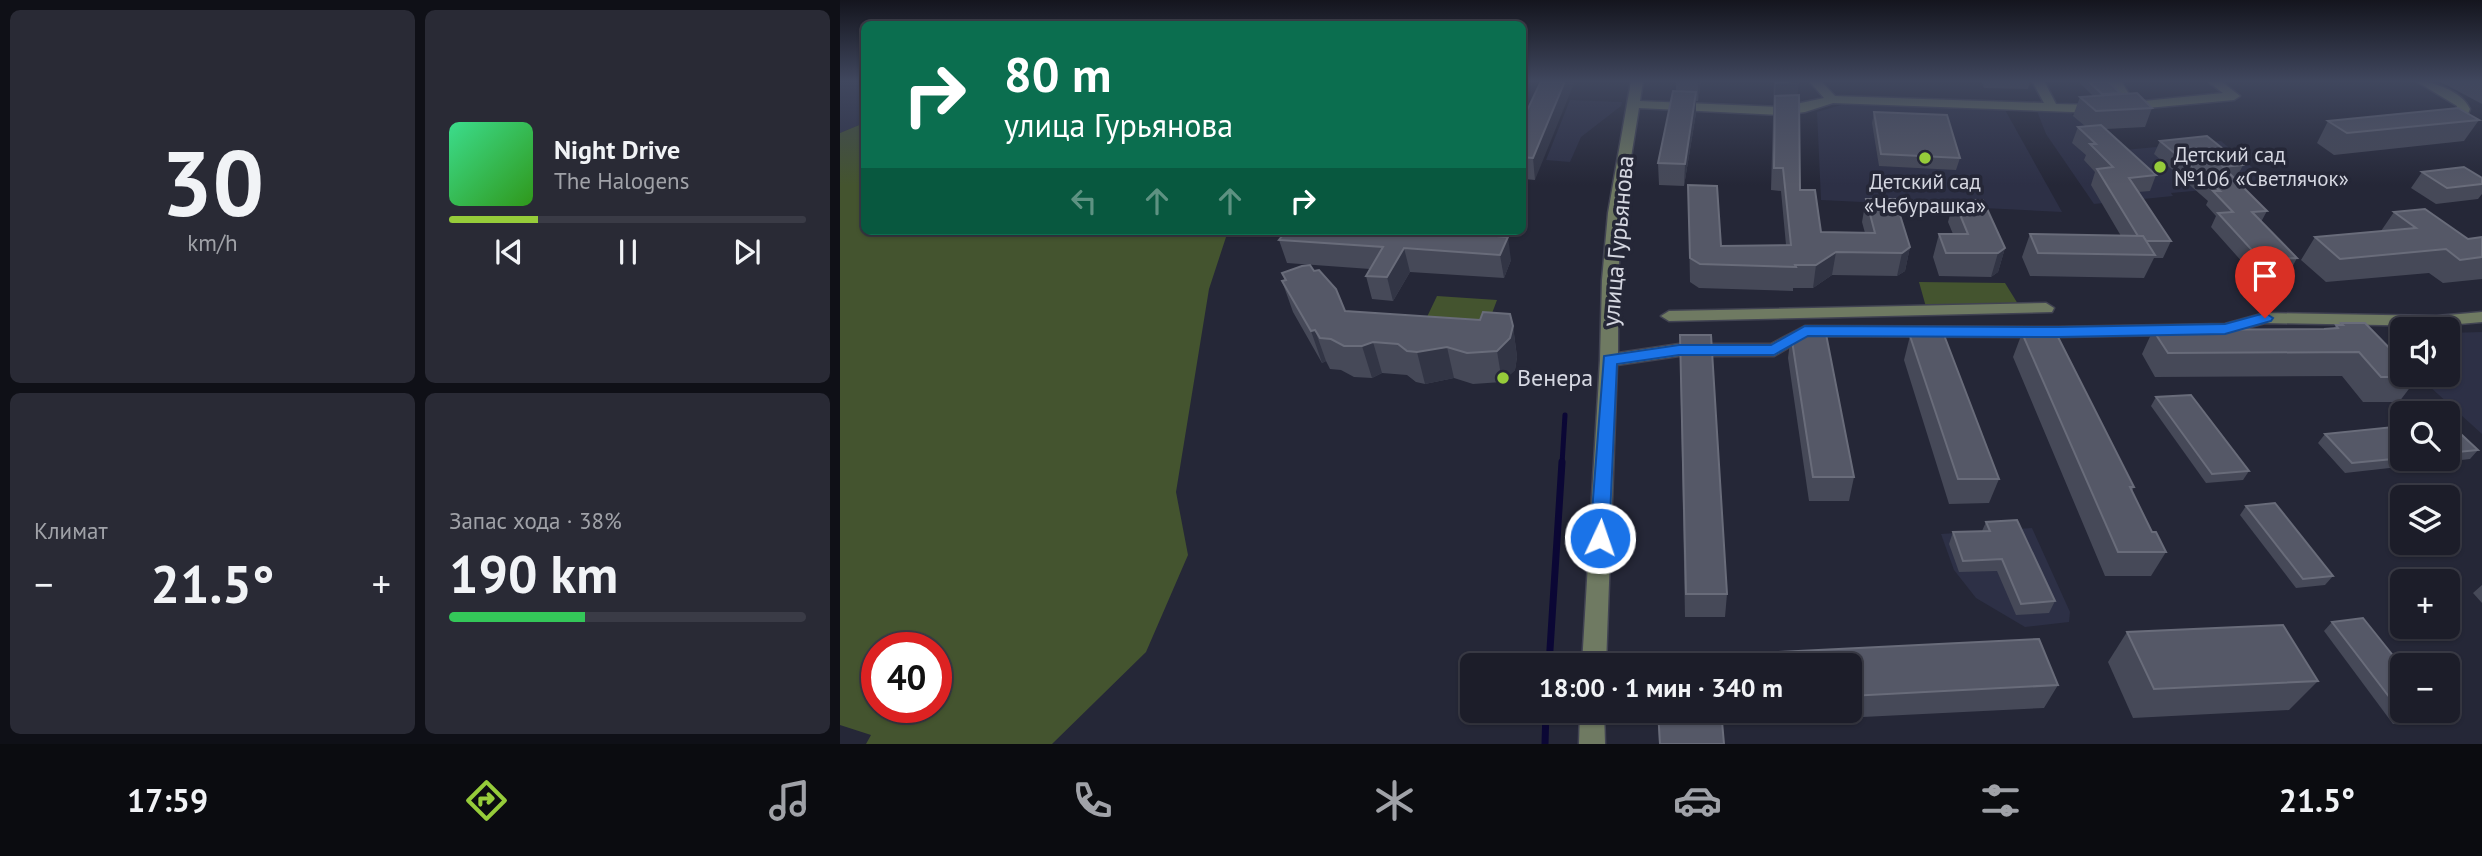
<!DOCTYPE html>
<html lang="ru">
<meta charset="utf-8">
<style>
body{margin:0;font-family:"PT Sans",sans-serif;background:#292a35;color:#f1f3f6;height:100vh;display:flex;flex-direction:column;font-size:26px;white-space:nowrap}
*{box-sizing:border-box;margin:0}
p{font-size:23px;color:#a0a2a8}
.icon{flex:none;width:38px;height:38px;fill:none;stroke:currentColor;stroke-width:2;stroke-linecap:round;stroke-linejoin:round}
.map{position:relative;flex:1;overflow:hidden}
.panel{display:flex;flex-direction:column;gap:10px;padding:10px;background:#0f1017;width:840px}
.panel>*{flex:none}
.hud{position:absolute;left:21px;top:21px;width:665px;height:214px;border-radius:10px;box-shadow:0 2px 5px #0004,0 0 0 2px #3a3b46;background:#0b6e4f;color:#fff;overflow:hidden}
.controls{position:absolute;left:1550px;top:317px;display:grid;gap:14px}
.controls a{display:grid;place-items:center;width:70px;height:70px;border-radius:10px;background:#1c1d29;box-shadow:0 2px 5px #0004,0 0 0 2px #3a3b46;font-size:35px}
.speed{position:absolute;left:21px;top:632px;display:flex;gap:14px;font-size:35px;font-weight:700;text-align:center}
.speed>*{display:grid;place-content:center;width:91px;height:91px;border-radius:50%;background:#1c1d29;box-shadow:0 2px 5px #0004,0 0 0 2px #3a3b46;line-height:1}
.speed .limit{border:10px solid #d22;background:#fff;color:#111}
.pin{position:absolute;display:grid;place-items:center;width:60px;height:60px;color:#fff;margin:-72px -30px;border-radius:50% 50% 50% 0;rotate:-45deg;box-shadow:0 0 7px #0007}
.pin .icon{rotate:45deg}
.me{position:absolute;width:77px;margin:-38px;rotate:3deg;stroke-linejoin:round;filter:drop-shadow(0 0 5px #0008)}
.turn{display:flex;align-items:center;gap:24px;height:147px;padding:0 28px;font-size:32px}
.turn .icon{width:91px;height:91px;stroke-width:2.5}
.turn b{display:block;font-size:49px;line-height:60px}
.lanes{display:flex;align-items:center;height:66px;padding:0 28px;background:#0003;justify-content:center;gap:35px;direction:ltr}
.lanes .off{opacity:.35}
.big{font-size:52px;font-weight:700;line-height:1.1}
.panel .widget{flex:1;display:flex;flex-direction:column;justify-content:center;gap:10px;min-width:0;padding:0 24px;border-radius:10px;background:#292a35}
.panel .dial{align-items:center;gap:0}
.dial b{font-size:91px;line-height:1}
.song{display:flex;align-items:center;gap:21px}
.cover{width:84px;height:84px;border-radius:10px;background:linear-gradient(135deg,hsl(150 70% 55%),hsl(110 70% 35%))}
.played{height:7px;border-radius:4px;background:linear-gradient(90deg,#96cc3a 25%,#3a3b46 25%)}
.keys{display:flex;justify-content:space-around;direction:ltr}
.heat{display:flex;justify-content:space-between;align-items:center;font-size:38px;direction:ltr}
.charge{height:10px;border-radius:5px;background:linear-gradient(90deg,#34c759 38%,#3a3b46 0)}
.panel .tiles{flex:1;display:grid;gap:10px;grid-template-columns:repeat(2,1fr)}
.trip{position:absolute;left:620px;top:653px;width:402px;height:70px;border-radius:10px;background:#1c1d29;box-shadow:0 2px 5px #0004,0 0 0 2px #3a3b46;font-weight:700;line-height:70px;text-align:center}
.tab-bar{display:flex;height:112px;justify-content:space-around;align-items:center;background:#0b0c10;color:#a0a2a8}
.tab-bar .icon{width:49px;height:49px}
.tab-bar .on{color:#96cc3a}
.tab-bar b{font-size:32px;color:#f1f3f6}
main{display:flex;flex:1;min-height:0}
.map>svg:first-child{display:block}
.built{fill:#2d3046}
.green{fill:#44542f;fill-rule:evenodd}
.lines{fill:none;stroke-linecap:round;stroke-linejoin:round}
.stream-far1{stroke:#0b0735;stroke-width:5}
.stream{stroke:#0b0735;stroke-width:7}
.minor-casing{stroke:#414352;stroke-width:3}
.minor{fill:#6f7a62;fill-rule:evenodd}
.wall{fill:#464958}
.shaded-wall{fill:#323545}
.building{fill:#555867;stroke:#696c7a;stroke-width:2}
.route{fill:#1a73e8;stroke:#114b97;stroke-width:2}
.poi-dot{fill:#96cc3a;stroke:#252737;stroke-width:2.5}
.labels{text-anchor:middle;stroke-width:7;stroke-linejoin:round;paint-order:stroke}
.far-poi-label{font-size:21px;fill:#d5d7e1;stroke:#252737;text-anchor:start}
.street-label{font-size:24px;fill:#d5d7e1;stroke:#252737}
.poi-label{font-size:24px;fill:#d5d7e1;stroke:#252737;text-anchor:start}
</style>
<main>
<section class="panel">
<div class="tiles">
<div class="widget dial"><b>30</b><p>km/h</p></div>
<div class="widget">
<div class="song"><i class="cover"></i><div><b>Night Drive</b><p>The Halogens</p></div></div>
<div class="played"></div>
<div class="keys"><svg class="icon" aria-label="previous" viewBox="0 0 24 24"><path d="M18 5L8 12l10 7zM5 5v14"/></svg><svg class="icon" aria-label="pause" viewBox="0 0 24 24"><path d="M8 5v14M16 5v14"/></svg><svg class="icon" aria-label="next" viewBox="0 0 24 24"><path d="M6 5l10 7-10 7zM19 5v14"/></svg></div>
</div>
<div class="widget"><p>Климат</p>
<div class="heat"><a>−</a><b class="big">21.5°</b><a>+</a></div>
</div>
<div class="widget"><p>Запас хода · 38%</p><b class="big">190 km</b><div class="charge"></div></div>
</div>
</section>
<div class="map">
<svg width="1642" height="744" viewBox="0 0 1642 744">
<rect width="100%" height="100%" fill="#252737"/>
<!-- built -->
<g class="built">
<polygon points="0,81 24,81 24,123 0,133"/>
<polygon points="730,100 782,102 781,106 741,137 730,162 706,160"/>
<polygon points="1011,102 1164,108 1222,212 981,200 977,112"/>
<polygon points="1197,111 1230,112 1233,115 1250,114 1284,150 1381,141 1432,184 1331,193 1333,196 1254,204 1206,134"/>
<polygon points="1642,332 1642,434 1577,375 1608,374 1608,333"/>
<polygon points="1192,528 1230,612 1229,622 1185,627 1136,598 1114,570 1101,534"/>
</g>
<!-- green -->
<g class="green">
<path d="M24 123V231H388L369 289 336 492 348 555 306 652 212 744H26L31 735 0 725V133ZM37 648H96V707H37Z"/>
<polygon points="1079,282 1165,283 1178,304 1086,307"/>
<polygon points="597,296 657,300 648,324 586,319"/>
</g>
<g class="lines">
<!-- stream-far1 -->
<polyline class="stream-far1" points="722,464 725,415"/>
<!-- stream -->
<g class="stream">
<polyline points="709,665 722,462"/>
<polyline points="705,744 706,710"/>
</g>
<defs>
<g id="minor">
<polygon points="791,81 803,81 800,101 942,107 984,98 969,81 981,81 995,96 1204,103 1192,81 1204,81 1216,104 1258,105 1264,109 1258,113 993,103 965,112 942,115 799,108 782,213 778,280 778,353 839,344 931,344 965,326 1218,327 1385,324 1425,313 1597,316 1642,312 1642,322 1597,326 1425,323 1385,334 1218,337 968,336 934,356 839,356 777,365 766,665 742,665 760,360 762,280 768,213"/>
<polygon points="1269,81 1281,81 1294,102 1383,93 1367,81 1381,81 1400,96 1394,100 1286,110 1280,106 1283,103"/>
<path d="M1576 81C1593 81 1623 92 1630 109 1627 119 1617 127 1607 125V119L1617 113V106Z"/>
<polygon points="1206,303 1214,308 1212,312 829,321 821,316 829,311"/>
<polygon points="740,710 764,710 765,744 739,744"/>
</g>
</defs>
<!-- minor casing -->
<use href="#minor" class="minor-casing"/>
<!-- minor -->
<use href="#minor" class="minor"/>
</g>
<!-- wall -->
<g class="wall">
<polygon points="701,81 695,180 683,179 682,121"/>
<polygon points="836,81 861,81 858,101 856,101 856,113 844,186 819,185 818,163 836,91"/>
<polygon points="934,81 959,81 957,95 960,190 981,232 1025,233 1022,222 1026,199 1070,247 1065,271 1057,276 992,275 973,288 953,288 953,291 859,288 850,282 848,185 881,246 946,245 941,191 931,190"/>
<polygon points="1141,81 1190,81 1188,89 1144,88"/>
<polygon points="1238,81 1268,81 1280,93 1280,94 1312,108 1305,127 1266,129 1316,175 1310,191 1298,192 1331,241 1323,258 1314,258 1304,278 1190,276 1182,257 1190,234 1281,236 1251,185 1255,172 1244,160 1246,155 1232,143 1238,127 1245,126 1233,116 1240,97 1253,96"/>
<polygon points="1599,81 1642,81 1642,104"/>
<polygon points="1034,112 1120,158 1116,170 1039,166 1032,123"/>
<polygon points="1639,120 1624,141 1494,155 1477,143 1488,121"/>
<polygon points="1320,141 1403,165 1396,179 1395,179 1427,211 1421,222 1457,258 1449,273 1413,274 1371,227 1376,216 1366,205 1368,201 1314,154"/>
<polygon points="1582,172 1642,178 1642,194 1638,199 1596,204 1571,188"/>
<polygon points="1114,200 1165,248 1158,272 1151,277 1099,276 1093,257 1099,234 1113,234 1108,222"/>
<polygon points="1554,212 1628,239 1642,237 1642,279 1603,283 1589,273 1486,282 1461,260 1475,237 1541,231"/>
<polygon points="602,233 658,236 671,260 664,278 570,272 553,301 532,299 526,276 530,269 447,263 439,240"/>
<polygon points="474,271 505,311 673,326 677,357 675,370 662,382 633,384 614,378 585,384 576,382 567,375 542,373 532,378 514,377 501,370 490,369 486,361 482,363 453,312 442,281 445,281 442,273"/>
<polygon points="1501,323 1578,377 1559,402 1523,402 1502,376 1315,377 1302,354 1313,330 1484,329 1494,328 1496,325 1499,325"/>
<polygon points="1182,333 1294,487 1292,491 1312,532 1326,552 1311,576 1265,576 1173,357"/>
<polygon points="951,334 1014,477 1009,501 969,501 948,358"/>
<polygon points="840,335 887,594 885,617 845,617 840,359"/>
<polygon points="1070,336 1159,479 1149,503 1109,504 1064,360"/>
<polygon points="1316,397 1409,471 1403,480 1366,483 1311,406"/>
<polygon points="1608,422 1638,450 1630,459 1505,473 1478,443 1485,434 1563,458 1608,458"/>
<polygon points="1406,506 1493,576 1485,585 1456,588 1400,515"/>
<polygon points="1146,522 1215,601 1209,613 1176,615 1157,571 1119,572 1109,544 1113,532 1142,531"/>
<polygon points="1642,585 1642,603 1633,593"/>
<polygon points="1492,622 1597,711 1587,719 1553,724 1484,631"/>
<polygon points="1287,632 1478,681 1449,710 1293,718 1268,662"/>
<polygon points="939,652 1218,685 1204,708 942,721 941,710 1010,710 1010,665 937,665"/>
<polygon points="818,710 884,744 819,744"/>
</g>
<!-- shaded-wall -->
<g class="shaded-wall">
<polygon points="725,81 735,81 695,180 693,158"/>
<polygon points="858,81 861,81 858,101"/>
<polygon points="953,81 959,81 956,101 935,96 934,104 936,83"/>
<polygon points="856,92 856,113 844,186 845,164"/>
<polygon points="646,231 660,231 650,254 644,235"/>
<polygon points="668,237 671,260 664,278 660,255"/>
<polygon points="1070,247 1065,271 1057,276 1062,253"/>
<polygon points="564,248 570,272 553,301 547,277"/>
<polygon points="1165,248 1158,272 1151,277 1158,253"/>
<polygon points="996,252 992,275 973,288 976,265"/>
<polygon points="673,326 677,357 675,370 662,382 657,351"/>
<polygon points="475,330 486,361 482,363 471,331"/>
<polygon points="533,342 542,373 532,378 522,346"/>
<polygon points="607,347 614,378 585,384 577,352"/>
</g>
<!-- building -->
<g class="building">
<polygon points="701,81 725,81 693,158 682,157 682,121"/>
<polygon points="936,81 953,81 936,83"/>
<polygon points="1248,81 1268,81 1280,93 1262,94"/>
<polygon points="833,91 856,92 845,164 818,163"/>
<polygon points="1297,93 1312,108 1256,111 1240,97"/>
<polygon points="959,95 960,190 975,190 981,232 1035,233 1026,199 1055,199 1070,247 1062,253 996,252 976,265 955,265 956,267 860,264 850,258 848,185 877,186 881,246 951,245 943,168 934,168 935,96"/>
<polygon points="1618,108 1639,120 1507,133 1488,121"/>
<polygon points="1034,112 1107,115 1120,158 1041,154"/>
<polygon points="1261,125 1316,175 1289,178 1331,241 1306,241 1303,236 1298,236 1257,169 1273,167 1250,144 1256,144 1238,127"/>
<polygon points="1367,136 1403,165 1383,167 1427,211 1412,212 1457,258 1421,260 1378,213 1393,212 1373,191 1380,191 1320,141"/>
<polygon points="1624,167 1642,178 1642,184 1607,188 1582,172"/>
<polygon points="1114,200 1143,200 1165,248 1158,253 1106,253 1099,234 1128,234"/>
<polygon points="1585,209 1628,239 1642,237 1642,257 1620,260 1606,249 1500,259 1475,237 1576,228 1554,212"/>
<polygon points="446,231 579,231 602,233 603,231 646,231 644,235 668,237 660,255 564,248 547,277 526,276 543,247 439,240"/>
<polygon points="1190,234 1303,236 1315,255 1198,253"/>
<polygon points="470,265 474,271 479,270 496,289 505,311 640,320 643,312 670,314 673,326 670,338 657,351 627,353 607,347 577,352 567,351 558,344 533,342 522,346 504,346 491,339 480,338 475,330 471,331 442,281 446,280 442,273 462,266"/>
<polygon points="1501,323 1525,323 1563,362 1563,374 1575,374 1578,377 1541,377 1519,352 1328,353 1313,330 1484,329 1498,328 1496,325 1503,325"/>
<polygon points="1182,333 1216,333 1294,487 1290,487 1312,532 1316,532 1326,552 1278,552"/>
<polygon points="951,334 986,334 1014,477 973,477"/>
<polygon points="840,335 871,335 887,594 846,594"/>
<polygon points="1104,335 1159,479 1118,479 1070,336"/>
<polygon points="1351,395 1409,471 1372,474 1316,397"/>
<polygon points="1608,422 1638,450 1608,453"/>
<polygon points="1563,426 1563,458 1512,463 1485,434"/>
<polygon points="1435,503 1493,576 1463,579 1406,506"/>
<polygon points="1177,520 1215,601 1181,604 1162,559 1123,561 1113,532 1150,531 1146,522"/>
<polygon points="1523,618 1563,668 1563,710 1597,711 1563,715 1492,622"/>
<polygon points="1443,625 1478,681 1314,689 1287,632"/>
<polygon points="1199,639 1218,685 1010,696 1010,665 941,665 939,652"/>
<polygon points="818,710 881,710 884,744 820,744"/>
</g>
<!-- sky -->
<linearGradient id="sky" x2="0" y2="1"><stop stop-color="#14151e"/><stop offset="0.44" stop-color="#40475e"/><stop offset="1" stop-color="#40475e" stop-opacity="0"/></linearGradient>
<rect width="1642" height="185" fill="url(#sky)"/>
<!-- route -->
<polygon class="route" points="1425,313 1433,318 1431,321 1385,334 1218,337 968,336 934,355 839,355 777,364 769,538 766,544 760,546 753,544 750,538 764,356 839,345 931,345 965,326 1218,327 1385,324"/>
<!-- markers -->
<g class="poi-dot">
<circle cx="1085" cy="158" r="7"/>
<circle cx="1320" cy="167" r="7"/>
<circle cx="663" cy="378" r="7"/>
</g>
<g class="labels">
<!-- far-poi labels -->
<g class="far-poi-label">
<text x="1334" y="162">Детский сад<tspan x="1334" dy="24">№106 «Светлячок»</tspan></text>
<text x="1085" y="189" text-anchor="middle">Детский сад<tspan x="1085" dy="24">«Чебурашка»</tspan></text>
</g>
<!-- street labels -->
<g class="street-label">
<text transform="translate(778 241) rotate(-85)" y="8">улица Гурьянова</text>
</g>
<!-- poi labels -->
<g class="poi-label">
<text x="677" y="386">Венера</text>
</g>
</g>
</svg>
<div class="controls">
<a><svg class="icon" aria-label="sound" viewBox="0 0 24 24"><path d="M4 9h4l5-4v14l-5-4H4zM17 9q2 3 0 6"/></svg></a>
<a><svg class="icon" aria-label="search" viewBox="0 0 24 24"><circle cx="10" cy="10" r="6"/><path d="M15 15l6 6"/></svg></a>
<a><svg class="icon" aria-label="layers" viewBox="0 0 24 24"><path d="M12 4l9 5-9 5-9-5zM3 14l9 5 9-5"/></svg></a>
<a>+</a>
<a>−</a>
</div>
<div class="speed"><div class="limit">40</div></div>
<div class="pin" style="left:1425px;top:318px;background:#d93025"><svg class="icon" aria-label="arrive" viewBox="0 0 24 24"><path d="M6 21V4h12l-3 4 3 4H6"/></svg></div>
<svg class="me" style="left:760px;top:538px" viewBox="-20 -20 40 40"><circle r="17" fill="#1a73e8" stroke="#fff" stroke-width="3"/><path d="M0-11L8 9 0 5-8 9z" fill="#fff"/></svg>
<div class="trip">18:00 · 1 мин · 340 m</div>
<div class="hud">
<div class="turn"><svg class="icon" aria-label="right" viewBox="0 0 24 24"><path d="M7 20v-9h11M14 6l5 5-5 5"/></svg><div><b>80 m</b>улица Гурьянова</div></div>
<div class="lanes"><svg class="icon off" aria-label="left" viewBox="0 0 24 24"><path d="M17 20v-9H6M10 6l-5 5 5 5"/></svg><svg class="icon off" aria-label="ahead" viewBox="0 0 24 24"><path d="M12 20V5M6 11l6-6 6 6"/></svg><svg class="icon off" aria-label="ahead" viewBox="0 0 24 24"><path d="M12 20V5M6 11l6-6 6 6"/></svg><svg class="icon" aria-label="right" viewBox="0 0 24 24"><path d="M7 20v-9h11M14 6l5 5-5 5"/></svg></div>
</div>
</div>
</main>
<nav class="tab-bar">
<b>17:59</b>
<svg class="icon on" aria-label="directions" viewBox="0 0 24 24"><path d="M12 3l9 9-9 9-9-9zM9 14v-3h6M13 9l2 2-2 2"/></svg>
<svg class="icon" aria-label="music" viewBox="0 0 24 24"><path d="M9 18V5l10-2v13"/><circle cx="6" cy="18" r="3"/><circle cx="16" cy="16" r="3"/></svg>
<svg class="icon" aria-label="phone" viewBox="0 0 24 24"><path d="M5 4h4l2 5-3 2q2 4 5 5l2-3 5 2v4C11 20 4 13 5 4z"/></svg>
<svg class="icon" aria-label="climate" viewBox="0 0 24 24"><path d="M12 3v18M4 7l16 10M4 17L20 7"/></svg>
<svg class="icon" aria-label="car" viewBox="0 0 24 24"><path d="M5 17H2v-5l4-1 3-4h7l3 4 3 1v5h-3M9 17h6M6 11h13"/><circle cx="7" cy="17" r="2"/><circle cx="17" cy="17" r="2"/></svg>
<svg class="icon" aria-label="filters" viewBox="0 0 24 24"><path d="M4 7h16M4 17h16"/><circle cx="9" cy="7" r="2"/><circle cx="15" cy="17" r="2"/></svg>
<b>21.5°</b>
</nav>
